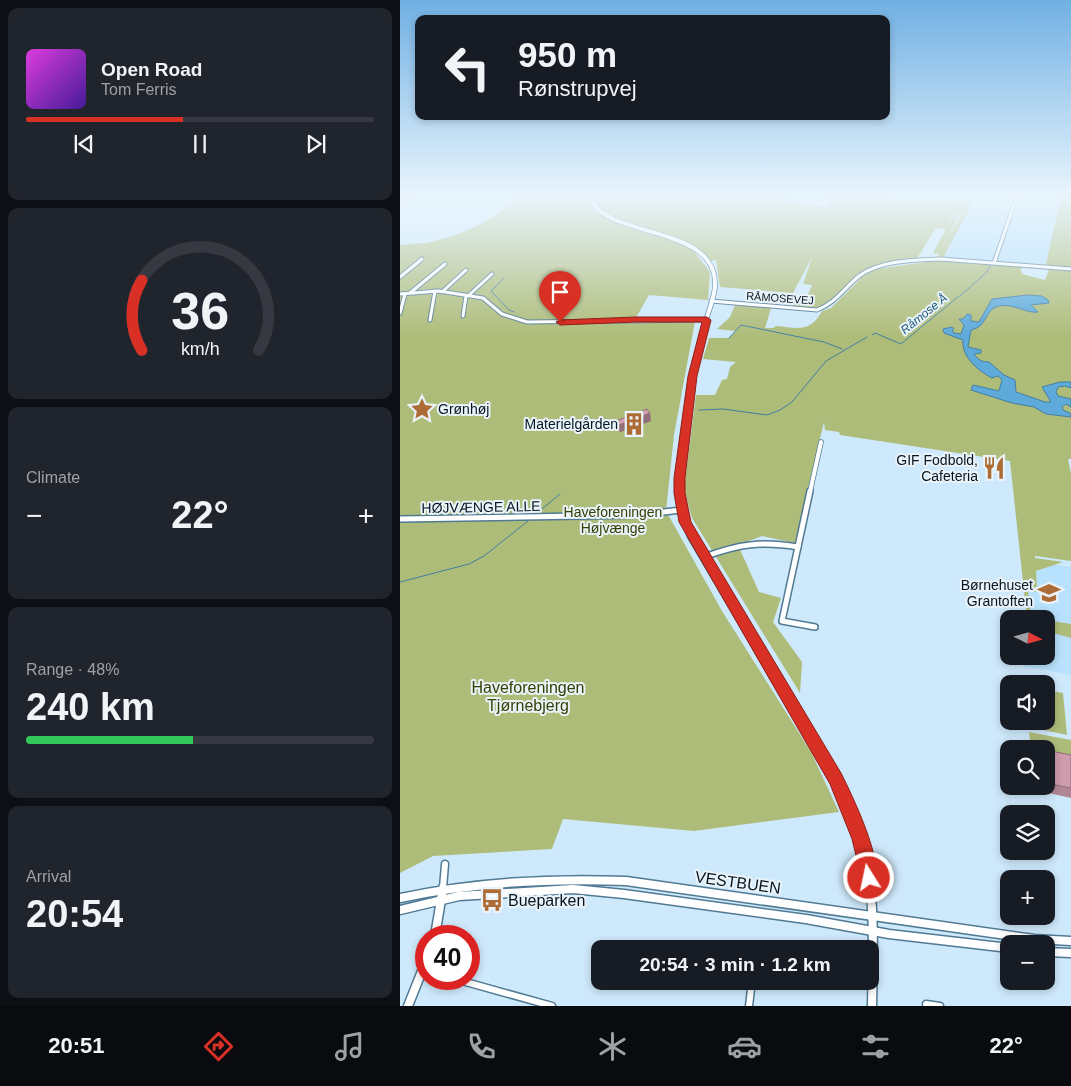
<!DOCTYPE html>
<meta charset="utf-8">
<style>
body{margin:0;font-family:Arial,sans-serif;background:#20242c;color:#f1f3f6;height:100vh;display:flex;flex-direction:column;font-size:19px;white-space:nowrap}
*{box-sizing:border-box;margin:0}
p{font-size:16px;color:#9ea1a6}
.icon{flex:none;width:28px;height:28px;fill:none;stroke:currentColor;stroke-width:2;stroke-linecap:round;stroke-linejoin:round}
.map{position:relative;flex:1;overflow:hidden}
.details{display:flex;flex-direction:column;gap:8px;padding:8px;background:#0d0f14;width:400px}
.details>*{flex:none}
.top-card{position:absolute;left:15px;top:15px;width:475px;height:105px;border-radius:10px;box-shadow:0 2px 8px #0003;background:#171b24;color:#f1f3f6;overflow:hidden}
.needle{width:32px;rotate:96deg}
.fabs{position:absolute;left:600px;top:610px;display:grid;gap:10px}
.fabs a{display:grid;place-items:center;width:55px;height:55px;border-radius:10px;background:#171b24;box-shadow:0 2px 8px #0003;font-size:25px}
.speed{position:absolute;left:15px;top:925px;display:flex;gap:10px;font-size:25px;font-weight:700;text-align:center}
.speed>*{display:grid;place-content:center;width:65px;height:65px;border-radius:50%;background:#171b24;box-shadow:0 2px 8px #0003;line-height:1}
.speed .limit{border:8px solid #d22;background:#fff;color:#111}
.pin{position:absolute;display:grid;place-items:center;width:42px;height:42px;color:#fff;margin:-51px -21px;border-radius:50% 50% 50% 0;rotate:-45deg;box-shadow:0 0 5px #0007}
.pin .icon{rotate:45deg}
.me{position:absolute;width:55px;margin:-28px;rotate:350deg;stroke-linejoin:round;filter:drop-shadow(0 0 4px #0008)}
.turn{display:flex;align-items:center;gap:18px;height:105px;padding:0 20px;font-size:22px}
.turn .icon{width:65px;height:65px;stroke-width:2.5}
.turn b{display:block;font-size:35px;line-height:42px}
.big{font-size:38px;font-weight:800;line-height:1.1}
.details .card{flex:1;display:flex;flex-direction:column;justify-content:center;gap:8px;min-width:0;padding:0 18px;border-radius:10px;background:#20242c}
.details .dial{align-items:center;gap:0}
.dial svg{height:130px;overflow:visible;fill:none;stroke:#363941;stroke-width:7;stroke-linecap:round;text-anchor:middle}
.dial text{fill:#f1f3f6;stroke:none}
.song{display:flex;align-items:center;gap:15px}
.cover{width:60px;height:60px;border-radius:8px;background:linear-gradient(135deg,hsl(300 70% 55%),hsl(260 70% 35%))}
.played{height:5px;border-radius:2px;background:linear-gradient(90deg,#d93025 45%,#363941 45%)}
.keys{display:flex;justify-content:space-around;direction:ltr}
.heat{display:flex;justify-content:space-between;align-items:center;font-size:28px;direction:ltr}
.charge{height:8px;border-radius:4px;background:linear-gradient(90deg,#34c759 48%,#363941 0)}
.trip{position:absolute;left:191px;top:940px;width:288px;height:50px;border-radius:10px;background:#171b24;box-shadow:0 2px 8px #0003;font-weight:800;line-height:50px;text-align:center}
.dock{display:flex;height:80px;justify-content:space-around;align-items:center;background:#090b0e;color:#9ea1a6}
.dock .icon{width:35px;height:35px}
.dock .selected{color:#d93025}
.dock b{font-size:22px;color:#f1f3f6}
main{display:flex;flex:1;min-height:0}
.map>svg:first-child{display:block}
.built{fill:#b8e1fd}
.green{fill:#aebc79}
.water{fill:#5daadb;stroke:#437ea3}
.lines{fill:none;stroke-linecap:round;stroke-linejoin:round}
.stream{stroke:#437ea3;stroke-width:1}
.street-far3-casing{stroke:#507994;stroke-width:5}
.street-far2-casing{stroke:#507994;stroke-width:5.5}
.street-far1-casing{stroke:#507994;stroke-width:8}
.street-casing{stroke:#507994;stroke-width:9}
.secondary-far3-casing{stroke:#507994;stroke-width:5.5}
.secondary-far2-casing{stroke:#507994;stroke-width:7}
.secondary-far1-casing{stroke:#507994;stroke-width:9}
.secondary-casing{stroke:#507994;stroke-width:11}
.highway-casing{stroke:#507994;stroke-width:2}
.street-far3{stroke:#fff;stroke-width:3}
.street-far2{stroke:#fff;stroke-width:4}
.street-far1{stroke:#fff;stroke-width:5}
.street{stroke:#fff;stroke-width:6}
.secondary-far3{stroke:#fff;stroke-width:4}
.secondary-far2{stroke:#fff;stroke-width:5}
.secondary-far1{stroke:#fff;stroke-width:6}
.secondary{stroke:#fff;stroke-width:8}
.highway{fill:#fff;fill-rule:evenodd}
.wall{fill:#b28795}
.shaded-wall{fill:#916e79}
.building{fill:#cf9dad;stroke:#916e79}
.route{fill:#d93025;stroke:#8d1f18}
.labels{text-anchor:middle;stroke-width:4;stroke-linejoin:round;paint-order:stroke}
.far-street-label{font-size:11px;fill:#061620;stroke:#eaf3f9}
.far-water-label{font-size:12px;font-style:italic;fill:#205a7b;stroke:#eaf3f9}
.poi-label{font-size:14px;fill:#061620;stroke:#eaf3f9;text-anchor:end}
.street-label{font-size:14px;fill:#061620;stroke:#eaf3f9}
.park-label{font-size:14px;fill:#374002;stroke:#eaf3f9}
.near-park-label{font-size:16px;fill:#374002;stroke:#eaf3f9}
.near-street-label{font-size:16px;fill:#061620;stroke:#eaf3f9}
.near-poi-label{font-size:16px;fill:#061620;stroke:#eaf3f9;text-anchor:start}
</style>
<main>
<section class="details">
<div class="card">
<div class="song"><i class="cover"></i><div><b>Open Road</b><p>Tom Ferris</p></div></div>
<div class="played"></div>
<div class="keys"><svg class="icon" aria-label="previous" viewBox="0 0 24 24"><path d="M18 5L8 12l10 7zM5 5v14"/></svg><svg class="icon" aria-label="pause" viewBox="0 0 24 24"><path d="M8 5v14M16 5v14"/></svg><svg class="icon" aria-label="next" viewBox="0 0 24 24"><path d="M6 5l10 7-10 7zM19 5v14"/></svg></div>
</div>
<div class="card dial"><svg viewBox="0 0 100 80">
<path d="M14 69A42 42 0 1 1 86 69"/>
<path d="M14 69A42 42 0 0 1 14 26" stroke="#d93025"/>
<text x="50" y="56" font-size="32" font-weight="700">36</text>
<text x="50" y="72" font-size="11">km/h</text>
</svg></div>
<div class="card"><p>Climate</p>
<div class="heat"><a>−</a><b class="big">22°</b><a>+</a></div>
</div>
<div class="card"><p>Range · 48%</p><b class="big">240 km</b><div class="charge"></div></div>
<div class="card"><p>Arrival</p><b class="big">20:54</b></div>
</section>
<div class="map">
<svg width="671" height="1006" viewBox="0 0 671 1006">
<rect width="100%" height="100%" fill="#cee9fb"/>
<!-- built -->
<g class="built">
<polygon points="621,196 661,196 646,264 543,258 574,200"/>
<polygon points="624,560 671,567 671,675 622,666 622,656 646,656 646,619 629,619"/>
</g>
<!-- green -->
<g class="green">
<path d="M120 196H310L326 199V196H387L397 199H380L387 201V203L428 207 431 199 398 196 573 202 543 258H533L532 257H538L539 254 533 253 553 216 558 217 544 246 560 216 552 215 546 229 536 228 516 260 465 270 434 299 417 309 393 307 396 296 407 297 412 285 403 284 412 257 393 293 320 287 316 260 311 261 292 245 293 250 310 272 308 300 249 295 234 321H295L274 435 266 511 322 611 411 752 439 812 294 831 163 819 152 849 33 856 0 873V245C11 244 24 244 35 241 67 234 96 218 120 196Z"/>
<path d="M661 196H671V459H668L671 474V561L635 556V558L663 562 636 571 637 592 628 591 631 617 640 619H627L610 461 440 435 439 432 425 430 424 422 395 543 362 536 338 545 359 592 381 598 373 622 402 662 400 693 292 518 284 489 296 395H315L322 380 327 379 330 367 336 362 303 359 309 338H329L336 331 317 329 330 317 335 305 371 308 365 328H373L376 326C398 328 410 333 422 311L431 308 466 273 476 269 541 260 620 265 622 274 645 280 650 267 646 266V264Z"/>
<polygon points="646,620 671,624 671,638 646,631"/>
<polygon points="646,690 663,693 667,735 630,727 630,721 646,721"/>
<polygon points="629,732 671,740 671,764 646,758 646,749 631,749"/>
</g>
<!-- water -->
<path class="water" d="M628 295 642 296 648 300 649 303 631 305 638 312C627 314 613 303 599 306 584 309 588 327 571 330L568 347 581 350V353L574 354C578 360 582 362 589 362L604 375 615 380 616 392 645 402H651L642 387 660 382H671V388L665 386 658 387 656 392 658 396 671 399V407L666 404 662 407 663 410 670 413 671 417 646 414 634 407 612 403 571 390 573 385 599 391 602 380 598 376 592 378C578 371 561 356 563 340L544 333 543 329 552 327 554 329 552 331 554 333 561 334 564 325 559 319H563L567 314 571 315V321L579 322 592 299Z"/>
<g class="lines">
<!-- stream -->
<g class="stream">
<polyline points="104,278 91,291 109,310 114,312"/>
<polyline points="560,296 586,273 591,265"/>
<polyline points="472,335 475,333 501,344 559,296"/>
<polyline points="329,338 341,325 424,342 442,349"/>
<polyline points="299,410 323,409 367,415 380,410 392,402 426,361 467,337"/>
<polyline points="136,514 160,494"/>
<polyline points="0,582 69,564 84,556 128,521"/>
</g>
<defs>
<g id="street-far3">
<polyline points="594,263 616,199"/>
<polyline points="0,277 22,259"/>
<polyline points="42,292 66,270"/>
<polyline points="10,293 45,264"/>
<polyline points="0,294 39,291 83,298 102,314 127,322 307,320"/>
<polyline points="68,296 92,274"/>
<path d="M311 301 417 310C436 303 444 288 459 276 479 260 516 260 541 259L671 269"/>
<polyline points="0,313 5,294"/>
<polyline points="63,316 66,296"/>
<polyline points="30,320 35,291"/>
</g>
<polyline id="street-far2" points="410,492 421,442"/>
<g id="street-far1">
<polyline points="410,491 382,621 415,627"/>
<polyline points="0,519 238,515 281,510"/>
<path d="M304 557C339 544 361 541 398 547"/>
</g>
<g id="street">
<polyline points="43,888 45,864"/>
<polyline points="55,979 152,1006"/>
<polyline points="526,1004 540,1006"/>
<polyline points="349,1006 351,989"/>
</g>
<path id="secondary-far3" d="M189 196C192 200 194 205 198 209 227 237 319 230 315 287 314 299 308 312 305 324"/>
<polyline id="secondary-far2" points="280,492 279,478 292,376 306,323"/>
<polyline id="secondary-far1" points="280,491 281,510 291,536 396,714"/>
<g id="secondary">
<path d="M396 713C418 750 442 786 457 828 477 885 473 946 472 1006"/>
<path d="M0 898C75 882 149 878 226 881L634 939 671 941"/>
<polyline points="0,910 59,896 173,889 224,894 406,919 489,934 609,948"/>
<polyline points="35,936 43,888"/>
<polyline points="646,952 671,953"/>
<polyline points="8,1006 26,961"/>
</g>
<polygon id="highway" points="10,196 16,196 0,204 0,201"/>
</defs>
<!-- street-far3 casing -->
<use href="#street-far3" class="street-far3-casing"/>
<!-- street-far2 casing -->
<use href="#street-far2" class="street-far2-casing"/>
<!-- street-far1 casing -->
<use href="#street-far1" class="street-far1-casing"/>
<!-- street casing -->
<use href="#street" class="street-casing"/>
<!-- secondary-far3 casing -->
<use href="#secondary-far3" class="secondary-far3-casing"/>
<!-- secondary-far2 casing -->
<use href="#secondary-far2" class="secondary-far2-casing"/>
<!-- secondary-far1 casing -->
<use href="#secondary-far1" class="secondary-far1-casing"/>
<!-- secondary casing -->
<use href="#secondary" class="secondary-casing"/>
<!-- highway casing -->
<use href="#highway" class="highway-casing"/>
<!-- street-far3 -->
<use href="#street-far3" class="street-far3"/>
<!-- street-far2 -->
<use href="#street-far2" class="street-far2"/>
<!-- street-far1 -->
<use href="#street-far1" class="street-far1"/>
<!-- street -->
<use href="#street" class="street"/>
<!-- secondary-far3 -->
<use href="#secondary-far3" class="secondary-far3"/>
<!-- secondary-far2 -->
<use href="#secondary-far2" class="secondary-far2"/>
<!-- secondary-far1 -->
<use href="#secondary-far1" class="secondary-far1"/>
<!-- secondary -->
<use href="#secondary" class="secondary"/>
<!-- highway -->
<use href="#highway" class="highway"/>
</g>
<!-- wall -->
<g class="wall">
<polygon points="216,421 251,421 220,432 217,428"/>
<polygon points="646,750 671,755 671,798 635,790 635,786 646,786"/>
</g>
<!-- shaded-wall -->
<polygon class="shaded-wall" points="250,413 251,421 220,432 219,425"/>
<!-- building -->
<g class="building">
<polygon points="247,409 250,413 219,425 216,421"/>
<polygon points="646,750 671,755 671,788 646,783"/>
</g>
<!-- sky -->
<linearGradient id="sky" x2="0" y2="1"><stop stop-color="#70b0e3"/><stop offset="0.58" stop-color="#e9f5fd"/><stop offset="1" stop-color="#e9f5fd" stop-opacity="0"/></linearGradient>
<rect width="671" height="337" fill="url(#sky)"/>
<!-- route -->
<path class="route" d="M236 317H307L311 320 297 376 285 478V493L291 522 441 773C452 795 484 861 475 884L469 886 463 884 452 839 430 784 279 522 274 493V478L288 376 302 322H236L160 325 156 322 160 320Z"/>
<!-- icons -->
<defs>
<symbol id="sight-bare" viewBox="-9 -9 18 18"><path d="M0-6L1.8-2.2L6-1.7L2.9 1.2L3.7 5.4L0 3.3L-3.7 5.4L-2.9 1.2L-6-1.7L-1.8-2.2Z" fill="#ad6c36" stroke="#eaf3f9" stroke-width="2.5" paint-order="stroke"/></symbol>
<symbol id="building-bare" viewBox="-9 -9 18 18"><path d="M-4-6H4V6H1V3H-1V6H-4ZM-2.5-4.3h1.7v1.8h-1.7ZM.8-4.3h1.7v1.8H.8ZM-2.5-1h1.7V.8h-1.7ZM.8-1h1.7V.8H.8Z" fill="#ad6c36" stroke="#eaf3f9" stroke-width="2.5" paint-order="stroke"/></symbol>
<symbol id="restaurant-bare" viewBox="-9 -9 18 18"><path d="M-5-6h1v4h1v-4h1v4h1v-4h1v5L-1.5 .5V6h-2V.5L-5-1ZM5-6V6H3V1.5H1.5Q1.5-4 5-6Z" fill="#ad6c36" stroke="#eaf3f9" stroke-width="2.5" paint-order="stroke"/></symbol>
<symbol id="school-bare" viewBox="-9 -9 18 18"><path d="M0-5L7-2L0 1L-7-2ZM-4 1L0 2.5L4 1V4Q0 6-4 4Z" fill="#ad6c36" stroke="#eaf3f9" stroke-width="2.5" paint-order="stroke"/></symbol>
<symbol id="bus-bare" viewBox="-9 -9 18 18"><path d="M-5-6H5V4H4V6H2V4H-2V6H-4V4H-5ZM-3.5-4V0h7V-4ZM-3.5 1.2v1.5H-2V1.2ZM2 1.2v1.5H3.5V1.2Z" fill="#ad6c36" stroke="#eaf3f9" stroke-width="2.5" paint-order="stroke"/></symbol>
</defs>
<g fill-rule="evenodd">
<use href="#sight-bare" x="6" y="393" width="32" height="32"/>
<use href="#building-bare" x="218" y="408" width="32" height="32"/>
<use href="#restaurant-bare" x="578" y="452" width="32" height="32"/>
<use href="#school-bare" x="633" y="577" width="32" height="32"/>
<use href="#bus-bare" x="76" y="884" width="32" height="32"/>
</g>
<g class="labels">
<!-- far-street labels -->
<g class="far-street-label">
<text transform="translate(380 298) rotate(4)" y="4">RÅMOSEVEJ</text>
</g>
<!-- far-water labels -->
<g class="far-water-label">
<text transform="translate(524 314) rotate(-39)" y="4">Råmose Å</text>
</g>
<!-- poi labels -->
<g class="poi-label">
<text x="38" y="414" text-anchor="start">Grønhøj</text>
<text x="218" y="429">Materielgården</text>
<text x="578" y="465">GIF Fodbold,<tspan x="578" dy="16">Cafeteria</tspan></text>
<text x="633" y="590">Børnehuset<tspan x="633" dy="16">Grantoften</tspan></text>
</g>
<!-- street labels -->
<g class="street-label">
<text transform="translate(81 507) rotate(-1)" y="5">HØJVÆNGE ALLE</text>
</g>
<!-- park labels -->
<g class="park-label">
<text x="213" y="517">Haveforeningen<tspan x="213" dy="16">Højvænge</tspan></text>
</g>
<!-- near-park labels -->
<g class="near-park-label">
<text x="128" y="693">Haveforeningen<tspan x="128" dy="18">Tjørnebjerg</tspan></text>
</g>
<!-- near-street labels -->
<g class="near-street-label">
<text transform="translate(338 882) rotate(8)" y="6">VESTBUEN</text>
</g>
<!-- near-poi labels -->
<g class="near-poi-label">
<text x="108" y="906">Bueparken</text>
</g>
</g>
</svg>
<div class="fabs">
<a><svg class="needle" viewBox="-14 -14 28 28"><path d="M0-13l5 13h-10z" fill="#e53935"/><path d="M0 13l5-13h-10z" fill="#9ea1a6"/></svg></a>
<a><svg class="icon" aria-label="sound" viewBox="0 0 24 24"><path d="M4 9h4l5-4v14l-5-4H4zM17 9q2 3 0 6"/></svg></a>
<a><svg class="icon" aria-label="search" viewBox="0 0 24 24"><circle cx="10" cy="10" r="6"/><path d="M15 15l6 6"/></svg></a>
<a><svg class="icon" aria-label="layers" viewBox="0 0 24 24"><path d="M12 4l9 5-9 5-9-5zM3 14l9 5 9-5"/></svg></a>
<a>+</a>
<a>−</a>
</div>
<div class="speed"><div class="limit">40</div></div>
<div class="pin" style="left:160px;top:322px;background:#d93025"><svg class="icon" aria-label="arrive" viewBox="0 0 24 24"><path d="M6 21V4h12l-3 4 3 4H6"/></svg></div>
<svg class="me" style="left:469px;top:878px" viewBox="-20 -20 40 40"><circle r="17" fill="#d93025" stroke="#fff" stroke-width="3"/><path d="M0-11L8 9 0 5-8 9z" fill="#fff"/></svg>
<div class="trip">20:54 · 3 min · 1.2 km</div>
<div class="top-card">
<div class="turn"><svg class="icon" aria-label="left" viewBox="0 0 24 24"><path d="M17 20v-9H6M10 6l-5 5 5 5"/></svg><div><b>950 m</b>Rønstrupvej</div></div>
</div>
</div>
</main>
<nav class="dock">
<b>20:51</b>
<svg class="icon selected" aria-label="directions" viewBox="0 0 24 24"><path d="M12 3l9 9-9 9-9-9zM9 14v-3h6M13 9l2 2-2 2"/></svg>
<svg class="icon" aria-label="music" viewBox="0 0 24 24"><path d="M9 18V5l10-2v13"/><circle cx="6" cy="18" r="3"/><circle cx="16" cy="16" r="3"/></svg>
<svg class="icon" aria-label="phone" viewBox="0 0 24 24"><path d="M5 4h4l2 5-3 2q2 4 5 5l2-3 5 2v4C11 20 4 13 5 4z"/></svg>
<svg class="icon" aria-label="climate" viewBox="0 0 24 24"><path d="M12 3v18M4 7l16 10M4 17L20 7"/></svg>
<svg class="icon" aria-label="car" viewBox="0 0 24 24"><path d="M5 17H2v-5l4-1 3-4h7l3 4 3 1v5h-3M9 17h6M6 11h13"/><circle cx="7" cy="17" r="2"/><circle cx="17" cy="17" r="2"/></svg>
<svg class="icon" aria-label="filters" viewBox="0 0 24 24"><path d="M4 7h16M4 17h16"/><circle cx="9" cy="7" r="2"/><circle cx="15" cy="17" r="2"/></svg>
<b>22°</b>
</nav>
